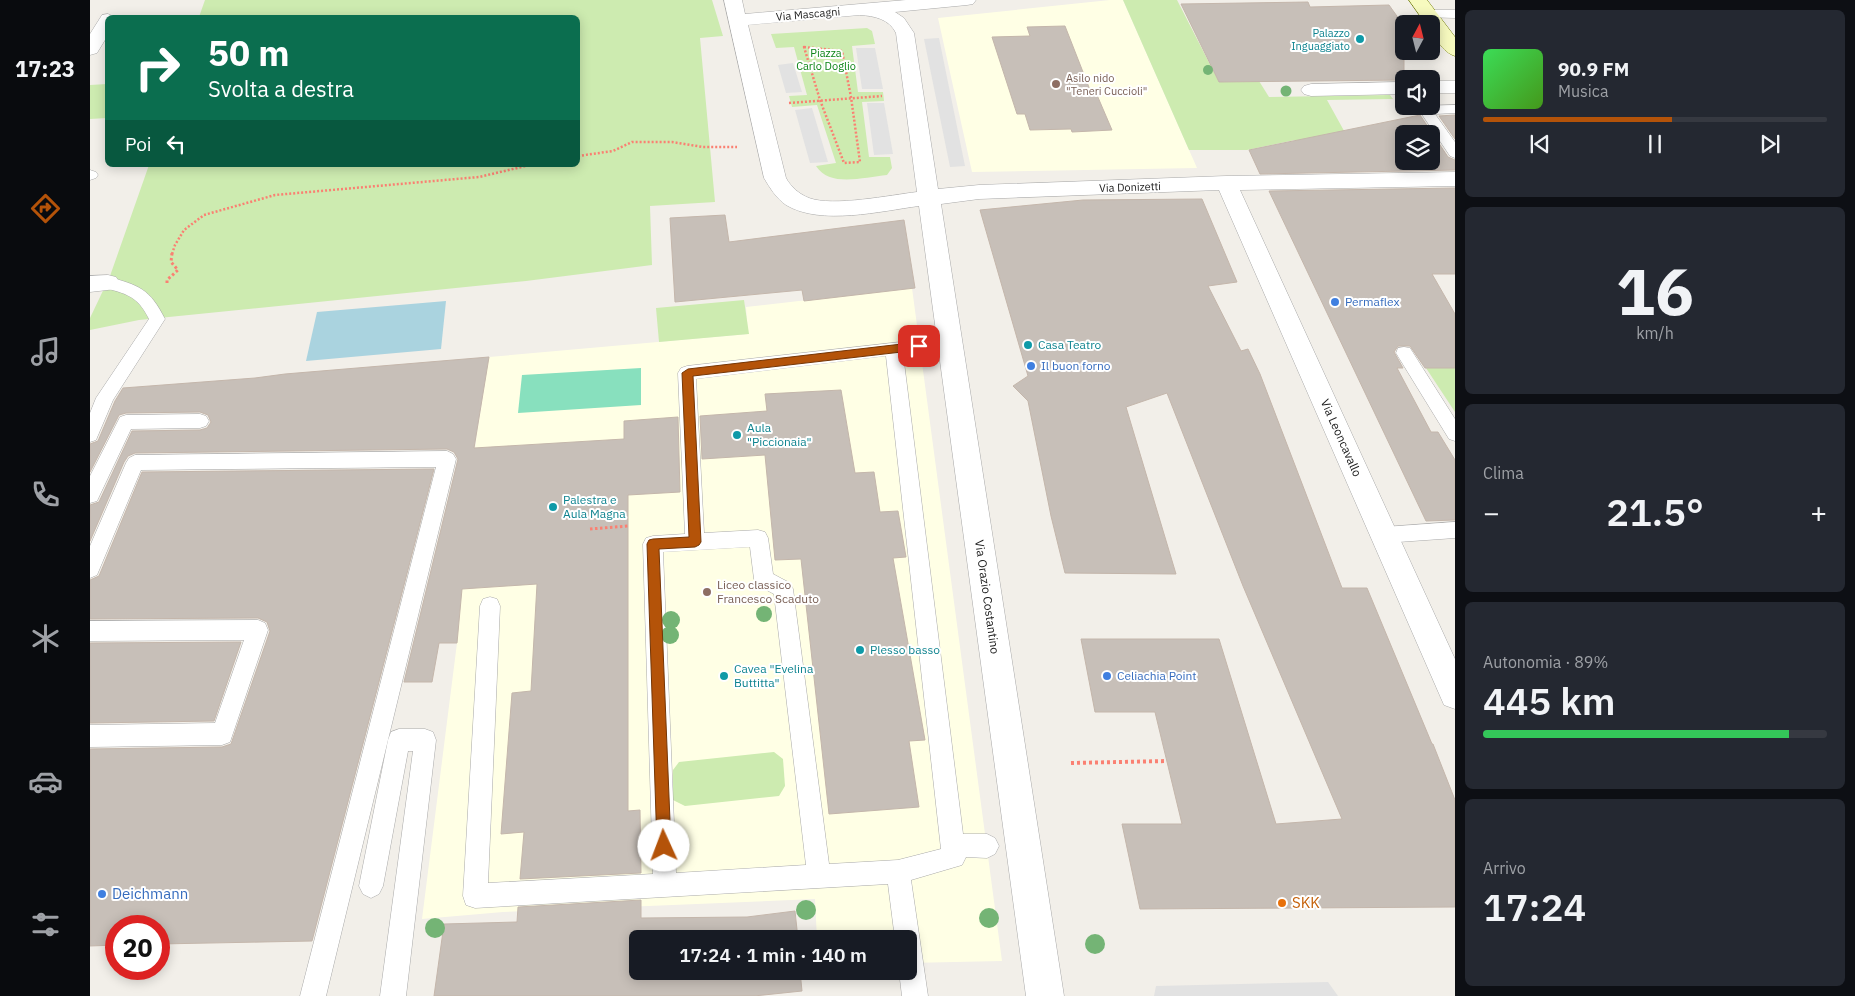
<!DOCTYPE html>
<html lang="it">
<meta charset="utf-8">
<style>
body{margin:0;font-family:"IBM Plex Sans",sans-serif;background:#242831;color:#f1f3f6;height:100vh;display:flex;flex-direction:column;font-size:19px;white-space:nowrap}
*{box-sizing:border-box;margin:0}
p{font-size:16px;color:#9ea1a6}
.icon{flex:none;width:28px;height:28px;fill:none;stroke:currentColor;stroke-width:2;stroke-linecap:round;stroke-linejoin:round}
.map{position:relative;flex:1;overflow:hidden}
.sheet{display:flex;flex-direction:column;gap:10px;padding:10px;background:#0d0f14;width:400px}
.sheet>*{flex:none}
.hud{position:absolute;left:15px;top:15px;width:475px;height:152px;border-radius:8px;box-shadow:0 2px 12px #0003;background:#0b6e4f;color:#fff;overflow:hidden}
.needle{width:32px;rotate:7deg}
.tools{position:absolute;left:1305px;top:15px;display:grid;gap:10px}
.tools a{display:grid;place-items:center;width:45px;height:45px;border-radius:8px;background:#171b24;box-shadow:0 2px 12px #0003;font-size:25px}
.speed{position:absolute;left:15px;top:915px;display:flex;gap:10px;font-size:25px;font-weight:700;text-align:center}
.speed>*{display:grid;place-content:center;width:65px;height:65px;border-radius:50%;background:#171b24;box-shadow:0 2px 12px #0003;line-height:1}
.speed .limit{border:8px solid #d22;background:#fff;color:#111}
.pin{position:absolute;display:grid;place-items:center;width:42px;height:42px;color:#fff;margin:-21px;border-radius:10px;box-shadow:0 2px 8px #0006}
.me{position:absolute;width:55px;margin:-28px;rotate:358deg;stroke-linejoin:round;filter:drop-shadow(0 0 4px #0008)}
.turn{display:flex;align-items:center;gap:18px;height:105px;padding:0 20px;font-size:22px}
.turn .icon{width:65px;height:65px;stroke-width:2.5}
.turn b{display:block;font-size:35px;line-height:42px}
.then{display:flex;align-items:center;height:48px;padding:0 20px;background:#0003;gap:10px;font-size:19px}
.big{font-size:38px;font-weight:600;line-height:1.1}
.sheet .tile{flex:1;display:flex;flex-direction:column;justify-content:center;gap:8px;min-width:0;padding:0 18px;border-radius:8px;background:#242831}
.sheet .dial{align-items:center;gap:0}
.dial b{font-size:65px;line-height:1}
.song{display:flex;align-items:center;gap:15px}
.cover{width:60px;height:60px;border-radius:8px;background:linear-gradient(135deg,hsl(130 70% 55%),hsl(100 70% 35%))}
.played{height:5px;border-radius:2px;background:linear-gradient(90deg,#b45309 55%,#363941 55%)}
.keys{display:flex;justify-content:space-around;direction:ltr}
.heat{display:flex;justify-content:space-between;align-items:center;font-size:28px;direction:ltr}
.charge{height:8px;border-radius:4px;background:linear-gradient(90deg,#34c759 89%,#363941 0)}
.trip{position:absolute;left:539px;top:930px;width:288px;height:50px;border-radius:8px;background:#171b24;box-shadow:0 2px 12px #0003;font-weight:600;line-height:50px;text-align:center}
main{display:flex;flex:1;min-height:0}
.dock{display:flex;flex-direction:column;width:90px;justify-content:space-around;align-items:center;background:#090b0e;color:#9ea1a6}
.dock .icon{width:35px;height:35px}
.dock .current{color:#b45309}
.dock b{font-size:22px;color:#f1f3f6}
.map>svg:first-child{display:block}
.education{fill:#ffffe5}
.grass{fill:#cdebb0}
.pitch{fill:#88e0be}
.parking{fill:#e2e2e2}
.water{fill:#aad3df}
.building{fill:#c7bfb8;stroke:#c4b6ab;fill-rule:evenodd}
.lines{fill:none;stroke-linecap:round;stroke-linejoin:round}
.lane-casing{stroke:#a9a9a9;stroke-width:1}
.street-casing{stroke:#a9a9a9;stroke-width:1}
.secondary-casing{stroke:#707d05;stroke-width:1}
.path-far2{stroke:#fa8072;stroke-width:2.5;stroke-dasharray:2 2;stroke-linecap:butt}
.path-far1{stroke:#fa8072;stroke-width:3;stroke-dasharray:2.5 2.5;stroke-linecap:butt}
.path{stroke:#fa8072;stroke-width:4;stroke-dasharray:3 3;stroke-linecap:butt}
.lane{fill:#fff;fill-rule:evenodd}
.street{fill:#fff;fill-rule:evenodd}
.secondary{fill:#f7fabf;fill-rule:evenodd}
.tree{fill:#74b475}
.route{fill:#b45309;stroke:#753606}
.culture-dot{fill:#0f9aa8;stroke:#fff;stroke-width:2}
.education-dot{fill:#8d6e63;stroke:#fff;stroke-width:2}
.shop-dot{fill:#3f7fe0;stroke:#fff;stroke-width:2}
.food-dot{fill:#e8710a;stroke:#fff;stroke-width:2}
.labels{text-anchor:middle;stroke-width:4;stroke-linejoin:round;paint-order:stroke}
.far-street-label{font-size:11px;fill:#222;stroke:#fff}
.far-culture-label{font-size:11px;fill:#0d838f;stroke:#fff;text-anchor:end}
.far-park-label{font-size:11px;fill:#0c8416;stroke:#fff}
.far-education-label{font-size:11px;fill:#785e54;stroke:#fff;text-anchor:start}
.shop-label{font-size:12px;fill:#366cbe;stroke:#fff;text-anchor:start}
.culture-label{font-size:12px;fill:#0d838f;stroke:#fff;text-anchor:start}
.street-label{font-size:12px;fill:#222;stroke:#fff}
.education-label{font-size:12px;fill:#785e54;stroke:#fff;text-anchor:start}
.near-shop-label{font-size:15px;fill:#366cbe;stroke:#fff;text-anchor:start}
.near-food-label{font-size:15px;fill:#c56008;stroke:#fff;text-anchor:start}
</style>
<main>
<nav class="dock">
<b>17:23</b>
<svg class="icon current" aria-label="directions" viewBox="0 0 24 24"><path d="M12 3l9 9-9 9-9-9zM9 14v-3h6M13 9l2 2-2 2"/></svg>
<svg class="icon" aria-label="music" viewBox="0 0 24 24"><path d="M9 18V5l10-2v13"/><circle cx="6" cy="18" r="3"/><circle cx="16" cy="16" r="3"/></svg>
<svg class="icon" aria-label="phone" viewBox="0 0 24 24"><path d="M5 4h4l2 5-3 2q2 4 5 5l2-3 5 2v4C11 20 4 13 5 4z"/></svg>
<svg class="icon" aria-label="climate" viewBox="0 0 24 24"><path d="M12 3v18M4 7l16 10M4 17L20 7"/></svg>
<svg class="icon" aria-label="car" viewBox="0 0 24 24"><path d="M5 17H2v-5l4-1 3-4h7l3 4 3 1v5h-3M9 17h6M6 11h13"/><circle cx="7" cy="17" r="2"/><circle cx="17" cy="17" r="2"/></svg>
<svg class="icon" aria-label="filters" viewBox="0 0 24 24"><path d="M4 7h16M4 17h16"/><circle cx="9" cy="7" r="2"/><circle cx="15" cy="17" r="2"/></svg>
</nav>
<div class="map">
<svg width="1365" height="996" viewBox="0 0 1365 996">
<rect width="100%" height="100%" fill="#f2efe9"/>
<!-- education -->
<g class="education">
<polygon points="1020,0 1033,0 1107,168 882,172 848,18"/>
<polygon points="822,288 912,961 818,963 818,939 727,939 725,899 413,912 332,919 367,643 386,440 399,357 658,334 656,307"/>
</g>
<!-- grass -->
<g class="grass">
<polygon points="115,0 622,0 633,36 610,38 625,202 560,206 562,265 436,281 49,320 0,330 0,318 20,276 59,165 488,165 488,18 109,17"/>
<polygon points="1033,0 1087,0 1129,82 1169,81 1179,97 1300,95 1303,99 1237,100 1274,167 1222,167 1205,140 1157,150 1099,150"/>
<path d="M777 28 782 31 785 44 762 46 768 92H793L794 101 772 102 779 157H800L802 168 797 175C774 177 740 188 726 166L746 163 727 105 702 107 699 96 717 95 704 47 686 48 681 34Z"/>
<polygon points="17,84 17,118 0,119 0,85"/>
<polygon points="654,300 659,334 569,342 566,308"/>
<polygon points="1336,368 1365,368 1365,412"/>
<polygon points="684,752 693,759 695,786 689,796 595,806 583,800 583,770 589,762"/>
</g>
<!-- pitch -->
<polygon class="pitch" points="551,368 551,405 428,413 432,375"/>
<!-- parking -->
<g class="parking">
<polygon points="849,38 875,166 860,167 834,39"/>
<polygon points="766,48 785,48 793,89 772,89"/>
<polygon points="703,63 712,92 696,93 688,65"/>
<polygon points="777,103 794,103 803,154 784,155"/>
<polygon points="722,108 738,162 720,163 705,110"/>
<polygon points="1238,982 1248,996 1064,996 1066,986"/>
</g>
<!-- water -->
<polygon class="water" points="356,301 351,349 216,361 227,312"/>
<!-- building -->
<g class="building">
<polygon points="1218,2 1220,7 1299,5 1314,26 1314,80 1129,82 1091,4"/>
<polygon points="975,26 1002,95 1007,95 1022,130 982,132 981,129 940,130 935,114 927,114 902,37 940,36 937,27"/>
<path d="M1330 115 1358 157 1365 160V170L1170 174 1159 150ZM1314 134H1341V161H1314Z"/>
<polygon points="1365,115 1365,139 1349,116"/>
<polygon points="1365,188 1365,274 1342,274 1365,314 1365,368 1335,368 1320,346 1308,346 1304,352 1313,368 1307,368 1341,432 1348,432 1365,460 1365,520 1336,521 1179,191"/>
<polygon points="1112,199 1147,282 1118,286 1151,351 1158,349 1170,374 1252,588 1277,588 1342,744 1343,744 1365,800 1365,907 1050,909 1032,824 1092,824 1065,712 1005,712 991,639 1129,639 1186,824 1252,819 1153,586 1077,393 1036,407 1086,574 975,573 961,516 938,401 923,386 938,376 890,210 993,200"/>
<polygon points="635,215 639,242 814,220 825,288 714,301 712,290 585,302 580,218"/>
<polygon points="399,357 384,448 534,439 534,421 588,417 590,492 538,495 538,811 550,810 551,873 430,879 434,832 411,834 422,693 441,691 447,584 372,589 367,643 349,643 342,682 314,682 368,459 364,452 357,449 45,453 38,456 34,462 0,541 0,505 9,502 42,431 110,430 117,428 121,422 118,415 110,412 36,413 29,415 0,472 0,444 8,441 25,401 33,388 165,378 195,374"/>
<polygon points="751,390 765,473 784,472 790,512 808,511 816,557 803,558 835,740 819,741 829,807 739,814 711,559 685,560 675,455 612,459 610,416 677,411 675,394"/>
<polygon points="344,469 222,941 69,944 69,926 26,926 26,945 0,946 0,749 132,747 141,744 180,631 177,622 168,618 0,619 0,580 9,576 52,472"/>
<polygon points="151,642 124,721 0,723 0,643"/>
<polygon points="551,900 551,918 657,917 705,911 708,939 548,939 548,971 710,971 712,991 664,996 344,996 354,924 427,922 428,907"/>
</g>
<g class="lines">
<defs>
<g id="lane">
<polygon points="1338,10 1365,10 1365,18 1334,17 1332,14 1334,11"/>
<polygon points="1365,105 1365,113 1345,114 1365,142 1365,158 1360,156 1329,110 1334,106"/>
<polygon points="0,170 6,172 8,175 6,178 0,180"/>
<path d="M18 277C49 285 60 289 75 319L23 400 6 440 0 442V413L6 398 59 319C47 295 36 294 12 287L10 283 12 279Z"/>
<path d="M829 340 835 342 837 346 835 350 813 354 873 834H897L905 838 909 846 905 854 897 858 876 857 872 865 821 880 838 996H812L809 971H818V939H805L798 884 385 908 376 905 373 896 390 606 393 599 400 597 407 599 410 606 398 883 563 874 553 544 556 538 563 536 595 534 588 373 591 368 597 366ZM796 356 851 849 808 860 739 864 703 589 700 583 683 574 678 538 675 532 668 530 614 533 606 379ZM660 547 664 579 667 585 684 594 716 865 586 873 573 552Z"/>
<polygon points="1314,347 1320,348 1365,419 1365,441 1359,439 1306,353 1308,348"/>
<polygon points="110,414 116,416 119,421 116,426 110,428 41,429 7,501 0,503 0,476 30,417 36,415"/>
<polygon points="357,451 363,454 366,459 236,996 210,996 346,467 51,470 7,575 0,578 0,546 36,463 39,458 45,455"/>
<polygon points="1365,522 1365,538 1294,543 1287,541 1284,535 1287,529 1294,527"/>
<polygon points="168,620 175,623 178,630 140,742 132,745 0,747 0,725 125,723 154,640 0,641 0,621"/>
<polygon points="309,729 335,729 343,732 346,740 316,996 290,996 323,751 318,751 293,886 289,894 281,898 273,894 269,886 298,740 301,732"/>
</g>
<g id="street">
<path d="M634 0H652L655 14 816 0H886L883 4 877 5 805 12 814 18 824 33 848 189 889 185 1136 176 1365 172V186L1150 190 1365 659V709L1354 705 1129 190 889 199 851 204 974 996H936L829 206C791 211 731 226 696 205 686 198 680 188 674 178ZM770 15C785 16 799 19 806 33L827 192C801 195 743 207 719 198 709 194 701 187 696 178L658 25Z"/>
<polygon points="18,14 26,18 18,18 18,35 7,53 0,55 0,34 12,15"/>
<rect x="1341" y="81" width="24" height="12"/>
<polygon points="1314,82 1314,94 1221,96 1214,94 1211,90 1214,86 1221,84"/>
<polygon points="18,275 26,277 30,283 26,289 0,292 0,276"/>
</g>
<path id="secondary" d="M1319 0H1337L1365 37V56C1354 53 1341 35 1341 24H1336Z"/>
</defs>
<!-- lane casing -->
<use href="#lane" class="lane-casing"/>
<!-- street casing -->
<use href="#street" class="street-casing"/>
<!-- secondary casing -->
<use href="#secondary" class="secondary-casing"/>
<!-- path-far2 -->
<g class="path-far2">
<polygon points="714,47 752,51 761,97 770,162 754,163 730,100"/>
<polyline points="699,103 792,96"/>
<polyline points="488,156 523,151 542,142 582,142 613,147 647,147"/>
<polyline points="82,254 85,245 94,230 114,215 185,195 389,177 440,165"/>
</g>
<!-- path-far1 -->
<g class="path-far1">
<polyline points="77,283 77,280 88,270 81,262 82,253"/>
<polyline points="500,529 538,526"/>
</g>
<!-- path -->
<polyline class="path" points="981,763 1077,761"/>
<!-- lane -->
<use href="#lane" class="lane"/>
<!-- street -->
<use href="#street" class="street"/>
<!-- secondary -->
<use href="#secondary" class="secondary"/>
</g>
<!-- trees -->
<g class="tree">
<circle cx="1118" cy="70" r="5"/>
<circle cx="1196" cy="91" r="5.5"/>
<circle cx="674" cy="614" r="8"/>
<circle cx="581" cy="620" r="9"/>
<circle cx="580" cy="635" r="9"/>
<circle cx="716" cy="910" r="10"/>
<circle cx="899" cy="918" r="10"/>
<circle cx="345" cy="928" r="10"/>
<circle cx="1005" cy="944" r="10"/>
</g>
<!-- route -->
<polygon class="route" points="829,342 834,346 829,350 603,376 611,542 609,545 605,547 569,549 581,846 579,851 574,853 569,851 567,846 557,544 559,540 563,539 599,537 592,373 598,369"/>
<!-- markers -->
<g class="culture-dot">
<circle cx="1270" cy="39" r="5"/>
<circle cx="938" cy="345" r="5"/>
<circle cx="647" cy="435" r="5"/>
<circle cx="463" cy="507" r="5"/>
<circle cx="770" cy="650" r="5"/>
<circle cx="634" cy="676" r="5"/>
</g>
<g class="education-dot">
<circle cx="966" cy="84" r="5"/>
<circle cx="617" cy="592" r="5"/>
</g>
<g class="shop-dot">
<circle cx="1245" cy="302" r="5"/>
<circle cx="941" cy="366" r="5"/>
<circle cx="1017" cy="676" r="5"/>
<circle cx="12" cy="894" r="5"/>
</g>
<circle class="food-dot" cx="1192" cy="903" r="5"/>
<g class="labels">
<!-- far-street labels -->
<g class="far-street-label">
<text transform="translate(718 14) rotate(-5)" y="4">Via Mascagni</text>
<text transform="translate(1040 187) rotate(-2)" y="4">Via Donizetti</text>
</g>
<!-- far-culture labels -->
<g class="far-culture-label">
<text x="1260" y="37">Palazzo<tspan x="1260" dy="13">Inguaggiato</tspan></text>
</g>
<!-- far-park labels -->
<g class="far-park-label">
<text x="736" y="57">Piazza<tspan x="736" dy="13">Carlo Doglio</tspan></text>
</g>
<!-- far-education labels -->
<g class="far-education-label">
<text x="976" y="82">Asilo nido<tspan x="976" dy="13">"Teneri Cuccioli"</tspan></text>
</g>
<!-- shop labels -->
<g class="shop-label">
<text x="1255" y="306">Permaflex</text>
<text x="951" y="370">Il buon forno</text>
<text x="1027" y="680">Celiachia Point</text>
</g>
<!-- culture labels -->
<g class="culture-label">
<text x="948" y="349">Casa Teatro</text>
<text x="657" y="432">Aula<tspan x="657" dy="14">"Piccionaia"</tspan></text>
<text x="473" y="504">Palestra e<tspan x="473" dy="14">Aula Magna</tspan></text>
<text x="780" y="654">Plesso basso</text>
<text x="644" y="673">Cavea "Evelina<tspan x="644" dy="14">Buttitta"</tspan></text>
</g>
<!-- street labels -->
<g class="street-label">
<text transform="translate(1251 438) rotate(66)" y="4">Via Leoncavallo</text>
<text transform="translate(897 597) rotate(82)" y="4">Via Orazio Costantino</text>
</g>
<!-- education labels -->
<g class="education-label">
<text x="627" y="589">Liceo classico<tspan x="627" dy="14">Francesco Scaduto</tspan></text>
</g>
<!-- near-shop labels -->
<g class="near-shop-label">
<text x="22" y="899">Deichmann</text>
</g>
<!-- near-food labels -->
<g class="near-food-label">
<text x="1202" y="908">SKK</text>
</g>
</g>
</svg>
<div class="tools">
<a><svg class="needle" viewBox="-14 -14 28 28"><path d="M0-13l5 13h-10z" fill="#e53935"/><path d="M0 13l5-13h-10z" fill="#9ea1a6"/></svg></a>
<a><svg class="icon" aria-label="sound" viewBox="0 0 24 24"><path d="M4 9h4l5-4v14l-5-4H4zM17 9q2 3 0 6"/></svg></a>
<a><svg class="icon" aria-label="layers" viewBox="0 0 24 24"><path d="M12 4l9 5-9 5-9-5zM3 14l9 5 9-5"/></svg></a>
</div>
<div class="speed"><div class="limit">20</div></div>
<div class="pin" style="left:829px;top:346px;background:#d93025"><svg class="icon" aria-label="arrive" viewBox="0 0 24 24"><path d="M6 21V4h12l-3 4 3 4H6"/></svg></div>
<svg class="me" style="left:574px;top:846px" viewBox="-20 -20 40 40"><circle r="19" fill="#fff"/><path d="M0-13L10 11 0 6-10 11z" fill="#b45309"/></svg>
<div class="trip">17:24 · 1 min · 140 m</div>
<div class="hud">
<div class="turn"><svg class="icon" aria-label="right" viewBox="0 0 24 24"><path d="M7 20v-9h11M14 6l5 5-5 5"/></svg><div><b>50 m</b>Svolta a destra</div></div>
<div class="then">Poi<svg class="icon" aria-label="left" viewBox="0 0 24 24"><path d="M17 20v-9H6M10 6l-5 5 5 5"/></svg></div>
</div>
</div>
<section class="sheet">
<div class="tile">
<div class="song"><i class="cover"></i><div><b>90.9 FM</b><p>Musica</p></div></div>
<div class="played"></div>
<div class="keys"><svg class="icon" aria-label="previous" viewBox="0 0 24 24"><path d="M18 5L8 12l10 7zM5 5v14"/></svg><svg class="icon" aria-label="pause" viewBox="0 0 24 24"><path d="M8 5v14M16 5v14"/></svg><svg class="icon" aria-label="next" viewBox="0 0 24 24"><path d="M6 5l10 7-10 7zM19 5v14"/></svg></div>
</div>
<div class="tile dial"><b>16</b><p>km/h</p></div>
<div class="tile"><p>Clima</p>
<div class="heat"><a>−</a><b class="big">21.5°</b><a>+</a></div>
</div>
<div class="tile"><p>Autonomia · 89%</p><b class="big">445 km</b><div class="charge"></div></div>
<div class="tile"><p>Arrivo</p><b class="big">17:24</b></div>
</section>
</main>
